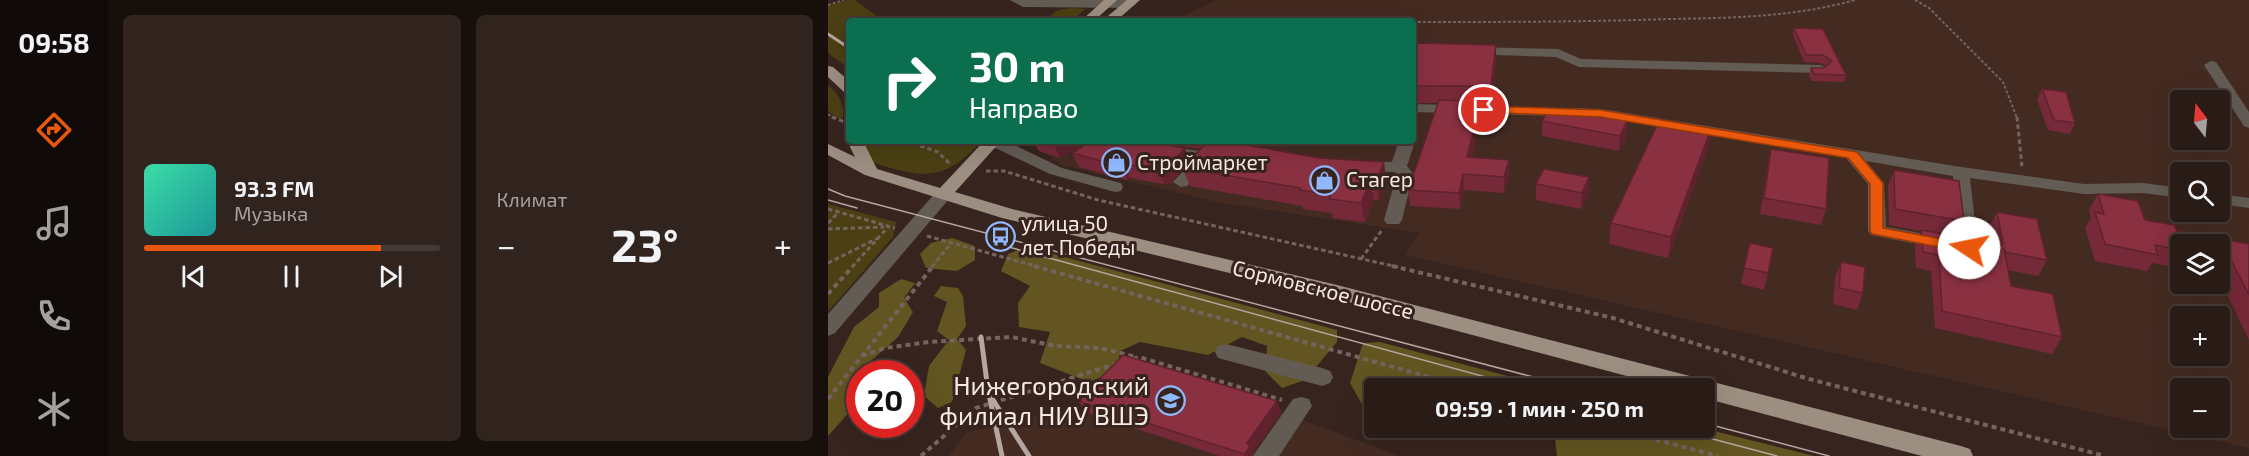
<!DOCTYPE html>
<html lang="ru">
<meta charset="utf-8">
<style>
body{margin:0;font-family:"Exo 2",sans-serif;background:#31241f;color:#f1f3f6;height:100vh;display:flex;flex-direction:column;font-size:22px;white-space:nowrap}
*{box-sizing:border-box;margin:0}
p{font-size:20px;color:#a5a1a1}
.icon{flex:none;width:33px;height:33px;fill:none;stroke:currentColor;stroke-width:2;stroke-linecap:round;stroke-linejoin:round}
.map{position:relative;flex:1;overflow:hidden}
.panel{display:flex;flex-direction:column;gap:15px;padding:15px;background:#170f0c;width:720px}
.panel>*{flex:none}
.top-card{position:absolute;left:18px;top:18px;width:570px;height:126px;border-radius:6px;box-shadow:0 6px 24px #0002,0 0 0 2px #453935;background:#0b6e4f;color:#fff;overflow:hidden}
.needle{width:39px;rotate:344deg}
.buttons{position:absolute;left:1342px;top:90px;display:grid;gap:12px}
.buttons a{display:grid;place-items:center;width:60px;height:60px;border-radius:6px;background:#291b16;box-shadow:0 6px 24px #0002,0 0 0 2px #453935;font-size:30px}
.speed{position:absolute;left:18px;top:360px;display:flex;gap:12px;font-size:30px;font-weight:700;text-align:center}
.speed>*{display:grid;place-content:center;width:78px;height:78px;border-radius:50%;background:#291b16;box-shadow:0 6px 24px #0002,0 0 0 2px #453935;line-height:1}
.speed .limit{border:9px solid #d22;background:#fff;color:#111}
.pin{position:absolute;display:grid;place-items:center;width:51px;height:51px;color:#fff;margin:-26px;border:3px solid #fff;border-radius:50%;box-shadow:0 2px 6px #0007}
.me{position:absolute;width:66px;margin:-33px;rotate:281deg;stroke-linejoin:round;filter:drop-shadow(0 0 4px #0008)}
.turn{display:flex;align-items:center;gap:21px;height:126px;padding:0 24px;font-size:27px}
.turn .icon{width:78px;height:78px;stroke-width:2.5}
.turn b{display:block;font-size:42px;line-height:51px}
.big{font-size:45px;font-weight:700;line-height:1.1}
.panel .tile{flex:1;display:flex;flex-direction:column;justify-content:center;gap:9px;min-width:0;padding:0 21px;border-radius:9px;background:#31241f}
.song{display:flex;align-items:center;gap:18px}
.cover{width:72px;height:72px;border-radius:9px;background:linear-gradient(135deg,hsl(160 70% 55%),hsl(180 70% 35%))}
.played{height:6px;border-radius:3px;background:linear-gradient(90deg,#ea580c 80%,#453935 80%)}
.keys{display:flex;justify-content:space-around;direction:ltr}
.heat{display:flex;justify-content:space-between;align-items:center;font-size:33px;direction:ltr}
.panel .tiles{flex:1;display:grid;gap:15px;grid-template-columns:repeat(2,1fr)}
.trip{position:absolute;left:536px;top:378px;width:351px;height:60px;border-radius:6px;background:#291b16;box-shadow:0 6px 24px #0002,0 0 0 2px #453935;font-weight:700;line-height:60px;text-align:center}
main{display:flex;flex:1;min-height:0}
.menu{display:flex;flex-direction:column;width:108px;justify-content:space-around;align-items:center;background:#100b09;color:#a5a1a1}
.menu .icon{width:42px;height:42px}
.menu .selected{color:#ea580c}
.menu b{font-size:27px;color:#f1f3f6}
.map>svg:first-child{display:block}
.built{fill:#442b22;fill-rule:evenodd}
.green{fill:#4b4013}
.forest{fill:#625521}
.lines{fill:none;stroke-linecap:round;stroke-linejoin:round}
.path-far2{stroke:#75645e;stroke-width:2;stroke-dasharray:3 2;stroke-linecap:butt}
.path-far1{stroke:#75645e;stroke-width:3;stroke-dasharray:4.5 3;stroke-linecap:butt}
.path{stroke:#75645e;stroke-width:4;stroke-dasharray:5 4;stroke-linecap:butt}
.minor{fill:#635c55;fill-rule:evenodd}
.major{fill:#9c8e80;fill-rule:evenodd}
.tram{stroke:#b5a6a1;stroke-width:1.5}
.rail-far1{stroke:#b5a6a1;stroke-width:3}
.rail{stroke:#b5a6a1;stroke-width:5}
.wall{fill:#762938}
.shaded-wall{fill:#60222e}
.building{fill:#893041;stroke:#60222e;stroke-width:1.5}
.route{fill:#ea580c;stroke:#983908;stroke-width:1.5}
.labels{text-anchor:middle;stroke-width:6;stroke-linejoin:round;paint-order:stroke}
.poi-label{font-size:21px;fill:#f7eae6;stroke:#37241e;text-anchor:start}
.street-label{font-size:21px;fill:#f7eae6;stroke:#37241e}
.near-poi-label{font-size:26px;fill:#f7eae6;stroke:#37241e;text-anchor:end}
</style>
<main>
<nav class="menu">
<b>09:58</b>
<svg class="icon selected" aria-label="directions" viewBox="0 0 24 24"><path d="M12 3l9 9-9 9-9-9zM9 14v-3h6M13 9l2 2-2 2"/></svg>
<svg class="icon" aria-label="music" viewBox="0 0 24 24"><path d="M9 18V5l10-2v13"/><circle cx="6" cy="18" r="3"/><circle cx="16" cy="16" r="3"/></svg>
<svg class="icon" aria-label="phone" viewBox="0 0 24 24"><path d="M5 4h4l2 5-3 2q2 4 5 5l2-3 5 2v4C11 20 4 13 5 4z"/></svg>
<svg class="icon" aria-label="climate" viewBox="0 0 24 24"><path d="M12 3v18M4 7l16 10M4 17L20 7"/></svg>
</nav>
<section class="panel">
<div class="tiles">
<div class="tile">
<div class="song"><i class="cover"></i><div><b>93.3 FM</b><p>Музыка</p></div></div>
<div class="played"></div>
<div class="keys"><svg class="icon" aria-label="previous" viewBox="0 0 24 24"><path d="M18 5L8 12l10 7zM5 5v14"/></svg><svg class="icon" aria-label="pause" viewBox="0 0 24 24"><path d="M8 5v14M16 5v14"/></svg><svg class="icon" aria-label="next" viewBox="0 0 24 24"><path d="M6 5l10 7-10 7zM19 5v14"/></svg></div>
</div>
<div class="tile"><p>Климат</p>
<div class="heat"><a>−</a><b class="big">23°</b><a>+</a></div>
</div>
</div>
</section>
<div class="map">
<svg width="1421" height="456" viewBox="0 0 1421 456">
<rect width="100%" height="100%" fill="#37241e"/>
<!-- built -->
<g class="built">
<path d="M389 0H1421V448L577 255 591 233 389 202 233 165 202 141H585V21H343ZM1353 100H1392V140H1353ZM1353 172H1392V212H1353ZM1353 244H1392V284H1353ZM1353 316H1392V356H1353ZM1353 388H1392V428H1353Z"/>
<polygon points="301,366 458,414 572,456 121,456 137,433 145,431 235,409 246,422"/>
</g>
<!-- green -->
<g class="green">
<polygon points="20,0 27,0 55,21 21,21 21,69 0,53 0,6"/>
<polygon points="241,8 257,9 244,21 218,21 228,11"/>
<path d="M0 85C11 94 18 106 14 121L0 111Z"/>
<path d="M34 141H154C115 183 94 178 43 162Z"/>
<polygon points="0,204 68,222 65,237 0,312"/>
</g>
<!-- forest -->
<g class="forest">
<polygon points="124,238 147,246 147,260 129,271 98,268 92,254 103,243"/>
<polygon points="199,247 509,330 509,342 477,380 454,388 438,372 439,346 414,337 380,355 312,342 292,351 289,371 261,382 212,363 222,332 191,327 190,303 202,286 173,271 180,254"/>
<polygon points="73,279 87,283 76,298 85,312 70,337 28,374 31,401 0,436 0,377 26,327 51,307 51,293"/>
<polygon points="113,286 130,288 135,296 138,326 129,339 138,350 124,402 110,408 96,396 101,366 121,340 109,331 119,302 106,296"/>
<polygon points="552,342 724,388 546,388 546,414 539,413 522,383 535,343"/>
<polygon points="599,428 669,428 638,437"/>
<polygon points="699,428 800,428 833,437 849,428 874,428 986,456 729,456 727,439"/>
</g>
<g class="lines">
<!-- path-far2 -->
<g class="path-far2">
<polyline points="1087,0 1101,8 1175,82 1189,118"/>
<polyline points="0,5 16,0"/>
<polyline points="356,21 363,18 490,21"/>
<path d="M585 22C670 22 756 22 841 19 904 18 966 17 1027 0"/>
<polyline points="0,114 6,118"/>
</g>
<!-- path-far1 -->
<g class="path-far1">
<polyline points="4,117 21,124"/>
<polyline points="1189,117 1194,167"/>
<polyline points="78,141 110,152 123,165"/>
<polyline points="158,171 176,171 270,200 570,267"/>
<polyline points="0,209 67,228"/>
<polyline points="0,223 11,212"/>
<polyline points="0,229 56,227"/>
<polyline points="99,236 211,267"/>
<polyline points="533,259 554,230"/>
<polyline points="0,263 50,238"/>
<polyline points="24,267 61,226"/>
<polyline points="104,267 123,243"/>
</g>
<!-- path -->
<g class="path">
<polyline points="206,266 640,388"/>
<polyline points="564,266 785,318 981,379 1277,456"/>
<polyline points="0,294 25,266"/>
<polyline points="34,356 57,348 101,342 183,337 228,346 272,348 309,357"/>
<polyline points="305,359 311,357 454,400"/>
<polyline points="0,399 105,266"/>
<polyline points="784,428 890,456"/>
<polyline points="93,456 148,408 288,364"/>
</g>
<!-- minor -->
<g class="minor">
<polygon points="182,0 300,0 306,4 300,8 195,7"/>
<polygon points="644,47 730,49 753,59 993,65 1000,69 993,73 751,67 728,57 639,54 637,51"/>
<polygon points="1383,61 1388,62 1421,112 1421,128 1416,126 1376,65"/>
<path d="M585 104 773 109 1133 167 1256 184 1315 183 1353 188V198L1315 193 1256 194 1142 178 1150 248 1148 252 1141 254 1043 235 1040 231V184L1018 158 773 117 585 112ZM1038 161 1125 176 1131 240 1058 227 1056 183Z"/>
<polygon points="585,138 587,141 579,166 585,174 574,220 571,224 559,224 556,220 569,174 566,172 533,171 525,166 533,161 564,162 571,141 585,141"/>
<polygon points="157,141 178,141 234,168 293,183 295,187 293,191 287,192 222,174 159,144"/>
<polygon points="334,145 378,152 386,157 359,186 353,187 345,182 366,160 328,153 326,150"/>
<polygon points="115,190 121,191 124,195 121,199 7,333 0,336 0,314 109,191"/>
<polygon points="1392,194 1421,198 1421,208 1392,204"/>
<polygon points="398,344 494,368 502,371 505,377 502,383 494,386 390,358 387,352 390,346"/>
<polygon points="473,397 481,399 484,406 451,456 425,456 465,399"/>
</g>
<!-- major -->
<g class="major">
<polygon points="276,0 289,0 266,21 253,21"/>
<polygon points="299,0 312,0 288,21 274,21"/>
<polygon points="0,66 5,67 21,81 21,93 16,92 0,77"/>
<polygon points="22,141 38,141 38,147 49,169 112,188 156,141 173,141 127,192 184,209 509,285 1133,446 1142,449 1145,456 1094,456 876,398 876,388 844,388 509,299 174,218 37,175 0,155 0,144 27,157 22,147"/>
</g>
<!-- tram -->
<g class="tram">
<polyline points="0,189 17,196 747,388"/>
<polyline points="0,200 29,208"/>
<polyline points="177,246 698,388"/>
<polyline points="876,423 1001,456"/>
<polyline points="843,428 949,456"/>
</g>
<!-- rail-far1 -->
<polyline class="rail-far1" points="0,34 21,48"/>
<!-- rail -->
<g class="rail">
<polyline points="153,337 160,390 174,456"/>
<polyline points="165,400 201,456"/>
</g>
</g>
<!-- wall -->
<g class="wall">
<polygon points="966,28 995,29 1018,75 1016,82 984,81 981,75 983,68 996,68 998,66 993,63 976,62 965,35"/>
<polygon points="585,43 668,45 668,61 664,103 647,103 648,116 644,128 647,144 644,157 681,160 681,176 676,193 636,190 632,209 582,206 580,190 610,103 585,103"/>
<polygon points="1214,89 1247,123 1242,134 1220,130 1209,99"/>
<polygon points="714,121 799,121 798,137 791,151 714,136"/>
<polygon points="883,129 880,148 840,258 781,244 783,223"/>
<polygon points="204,141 261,141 232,158 211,151"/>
<polygon points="349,141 406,141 403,142 558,180 551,200 546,200 537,222 505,218 504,213 475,209 474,206 362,186 355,169 343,183 336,184 302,178 299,180 251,167 244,153 357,148 361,162 373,149 351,146"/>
<polygon points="943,149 998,209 993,225 932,214 940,164"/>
<polygon points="1066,170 1136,221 1129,236 1164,242 1161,228 1169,212 1219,260 1210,276 1180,270 1183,286 1234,337 1224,354 1107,328 1103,271 1088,268 1087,246 1093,231 1061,225 1060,186"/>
<polygon points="708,184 760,193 753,209 708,200"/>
<polygon points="1270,194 1317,220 1349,231 1421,244 1421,340 1392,279 1392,244 1353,244 1353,266 1348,265 1346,267 1324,263 1319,271 1267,261 1257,228 1263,218 1261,210"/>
<polygon points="922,243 940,273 936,290 913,284"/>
<polygon points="1013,262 1035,293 1029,310 1005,304 1007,278"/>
<polygon points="250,401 449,401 453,412 424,453 425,456 392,456 257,412"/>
</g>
<!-- shaded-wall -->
<g class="shaded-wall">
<polygon points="668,45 668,61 664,103 663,86"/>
<polygon points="647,101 648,116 640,143 639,128"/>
<polygon points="799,121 798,137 791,151 792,136"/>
<polygon points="646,129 647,144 640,172 639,157"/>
<polygon points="883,129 880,148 840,258 843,237"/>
<polygon points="233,141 261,141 232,158 226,145"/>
<polygon points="357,148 361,162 343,183 336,184 331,170"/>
<polygon points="681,160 681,176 676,193 676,177"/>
<polygon points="556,162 558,180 551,200 548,182"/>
<polygon points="296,164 302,178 299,180 293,166"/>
<polygon points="635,174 636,190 632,209 631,193"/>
<polygon points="761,177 760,193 753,209 754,193"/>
<polygon points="542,182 546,200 537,222 533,203"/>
<polygon points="449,401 453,412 424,453 425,456 417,456 416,454 419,443"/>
</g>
<!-- building -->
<g class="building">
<polygon points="966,28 995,29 1018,75 986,74 983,68 996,68 1004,61 995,55 978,55"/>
<polygon points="585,43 668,45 663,86 585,86"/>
<polygon points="1214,89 1238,92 1247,123 1226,120"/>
<polygon points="611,100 647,101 639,128 646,129 639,157 681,160 676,177 635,174 631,193 580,190"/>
<polygon points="722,108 799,121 792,136 714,121"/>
<polygon points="832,119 883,129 843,237 783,223"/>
<polygon points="214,141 233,141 226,145"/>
<polygon points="263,141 315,141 357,148 338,169 331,170 296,164 293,166 244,153"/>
<polygon points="380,141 396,141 491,158 556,162 548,182 542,182 533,203 501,199 503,195 471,190 472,188 355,168"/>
<polygon points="943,149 1001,158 998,209 936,198"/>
<polygon points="716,169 761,177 754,193 708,184"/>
<polygon points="1066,170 1131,181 1136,221 1067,209"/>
<polygon points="1270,194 1310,201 1317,220 1346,225 1349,231 1421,244 1421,295 1401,256 1392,254 1392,244 1353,244 1353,250 1327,245 1330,255 1277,244 1267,212 1276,214"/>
<polygon points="1169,212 1209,219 1219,260 1177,252 1176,248 1183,286 1225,294 1234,337 1114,311 1111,255 1095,252 1093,230 1175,244"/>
<polygon points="922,243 945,248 940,273 916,268"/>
<polygon points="1013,262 1037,267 1035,293 1011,288"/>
<polygon points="295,355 449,401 419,443 422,447 416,454 250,401"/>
</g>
<!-- route -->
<polygon class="route" points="656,106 773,110 1029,152 1055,183 1055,228 1141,244 1148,248 1141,253 1044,234 1042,231 1042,184 1020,158 773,117 652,112 650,110"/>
<!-- icons -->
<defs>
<symbol id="shop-ring" viewBox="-11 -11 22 22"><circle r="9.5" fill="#37241e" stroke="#91b8fd" stroke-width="1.5"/><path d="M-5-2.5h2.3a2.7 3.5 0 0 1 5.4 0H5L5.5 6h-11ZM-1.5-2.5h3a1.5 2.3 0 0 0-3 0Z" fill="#91b8fd"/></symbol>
<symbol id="bus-ring" viewBox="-11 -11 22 22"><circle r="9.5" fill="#37241e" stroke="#91b8fd" stroke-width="1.5"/><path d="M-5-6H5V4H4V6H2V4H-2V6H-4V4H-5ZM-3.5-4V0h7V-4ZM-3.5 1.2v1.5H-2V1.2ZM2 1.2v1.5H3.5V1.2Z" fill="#91b8fd"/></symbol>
<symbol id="university-ring" viewBox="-11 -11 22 22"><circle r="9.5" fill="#37241e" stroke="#91b8fd" stroke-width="1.5"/><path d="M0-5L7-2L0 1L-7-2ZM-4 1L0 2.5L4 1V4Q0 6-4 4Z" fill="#91b8fd"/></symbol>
</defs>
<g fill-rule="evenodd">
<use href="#shop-ring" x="272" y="146" width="33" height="33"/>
<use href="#shop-ring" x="480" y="164" width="33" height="33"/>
<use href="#bus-ring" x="156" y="220" width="33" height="33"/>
<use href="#university-ring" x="326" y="384" width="33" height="33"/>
</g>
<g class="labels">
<!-- poi labels -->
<g class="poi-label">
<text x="309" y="170">Строймаркет</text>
<text x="518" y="187">Стагер</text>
<text x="193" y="231">улица 50<tspan x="193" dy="24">лет Победы</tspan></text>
</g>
<!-- street labels -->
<g class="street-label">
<text transform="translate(495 290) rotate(14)" y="7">Сормовское шоссе</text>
</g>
<!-- near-poi labels -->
<g class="near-poi-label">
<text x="321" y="395">Нижегородский<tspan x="321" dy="30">филиал НИУ ВШЭ</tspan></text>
</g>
</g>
</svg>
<div class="buttons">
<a><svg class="needle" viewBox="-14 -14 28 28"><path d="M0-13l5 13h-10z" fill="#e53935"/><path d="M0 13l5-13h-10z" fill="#a5a1a1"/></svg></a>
<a><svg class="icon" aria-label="search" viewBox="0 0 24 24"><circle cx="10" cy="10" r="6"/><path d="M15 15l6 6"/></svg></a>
<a><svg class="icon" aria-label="layers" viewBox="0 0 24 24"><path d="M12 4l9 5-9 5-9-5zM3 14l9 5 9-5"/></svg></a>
<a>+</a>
<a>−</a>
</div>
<div class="speed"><div class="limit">20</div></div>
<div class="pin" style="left:656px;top:110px;background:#d93025"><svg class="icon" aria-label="arrive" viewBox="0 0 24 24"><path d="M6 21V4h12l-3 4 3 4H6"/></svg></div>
<svg class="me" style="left:1141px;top:248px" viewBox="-20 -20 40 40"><circle r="19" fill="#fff"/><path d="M0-13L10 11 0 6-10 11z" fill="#ea580c"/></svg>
<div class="trip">09:59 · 1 мин · 250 m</div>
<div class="top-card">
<div class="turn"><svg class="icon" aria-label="right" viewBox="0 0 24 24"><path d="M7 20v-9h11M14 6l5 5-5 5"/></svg><div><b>30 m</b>Направо</div></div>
</div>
</div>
</main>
